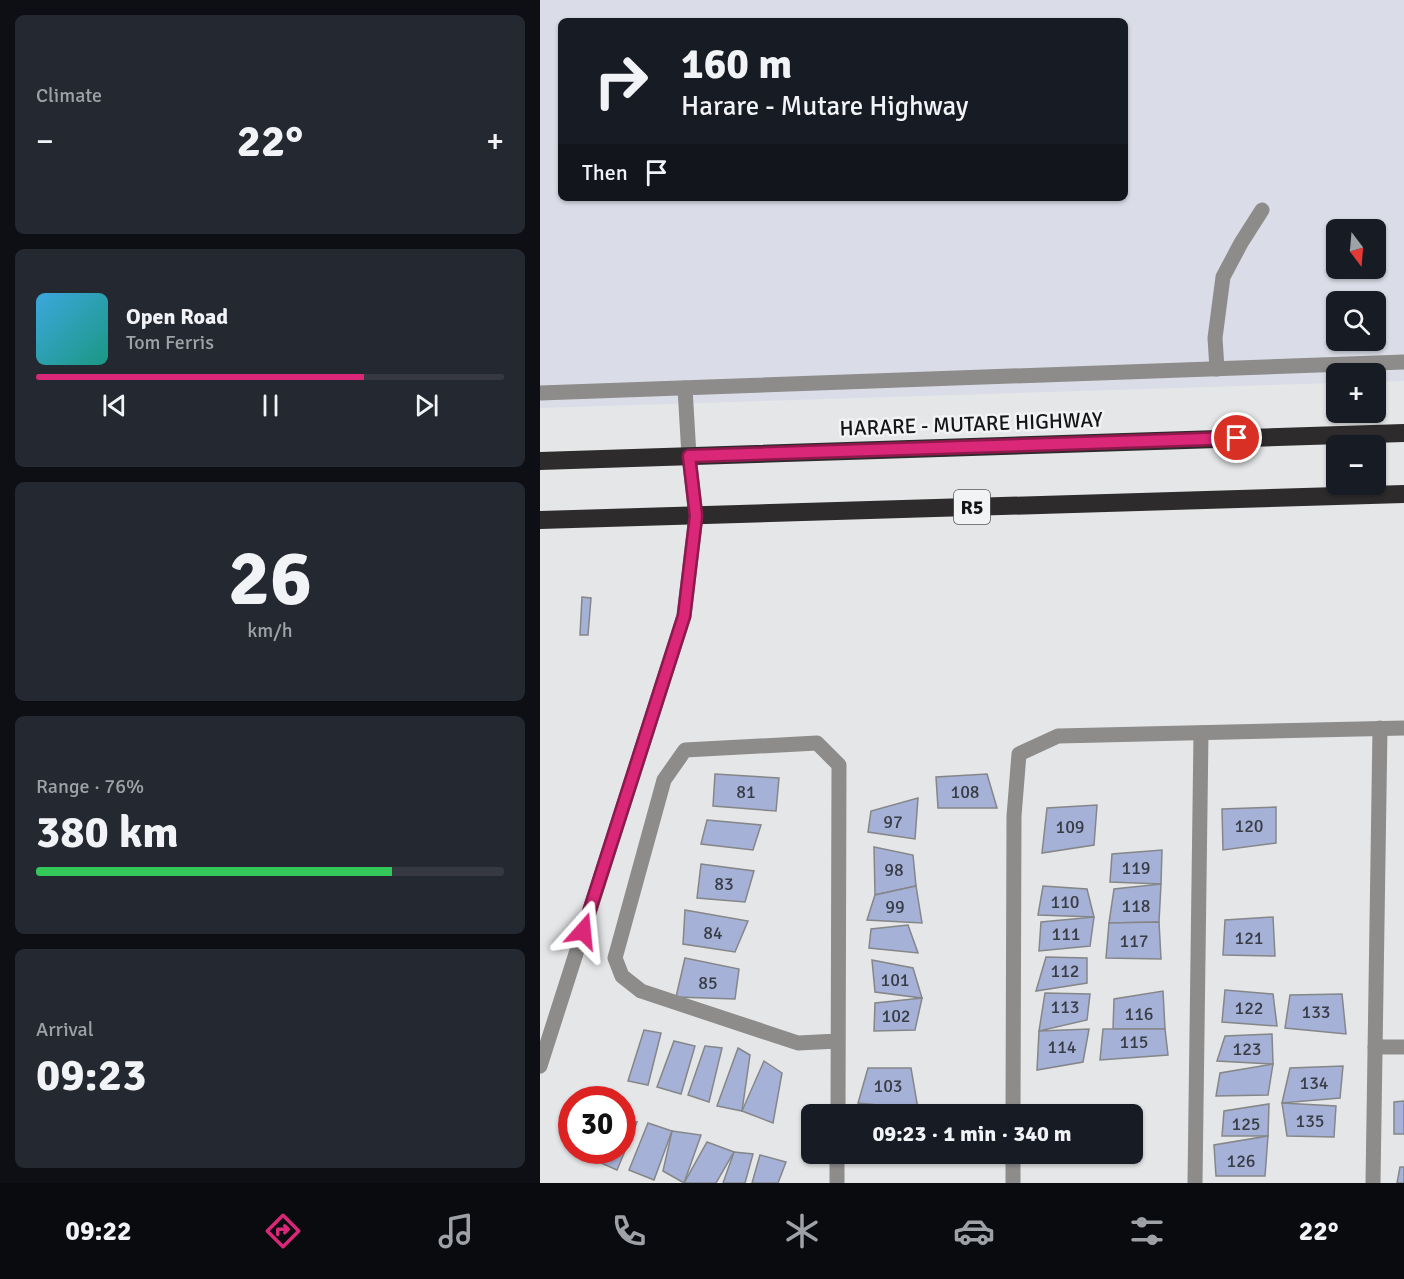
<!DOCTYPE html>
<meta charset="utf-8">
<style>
body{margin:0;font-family:Signika,sans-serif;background:#242831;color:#f1f3f6;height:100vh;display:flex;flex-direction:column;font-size:22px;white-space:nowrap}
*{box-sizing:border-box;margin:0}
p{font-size:20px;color:#9ea1a6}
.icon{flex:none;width:33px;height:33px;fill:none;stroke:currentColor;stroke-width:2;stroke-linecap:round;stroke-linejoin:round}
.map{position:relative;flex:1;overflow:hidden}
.details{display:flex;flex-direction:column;gap:15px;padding:15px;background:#0d0f14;width:540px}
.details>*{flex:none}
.banner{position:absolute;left:18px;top:18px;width:570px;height:183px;border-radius:9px;box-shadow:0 2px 4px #0004;background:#171b24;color:#f1f3f6;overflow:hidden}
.needle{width:39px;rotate:164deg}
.fabs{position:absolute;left:786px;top:219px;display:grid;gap:12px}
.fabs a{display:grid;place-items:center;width:60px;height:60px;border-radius:9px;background:#171b24;box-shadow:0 2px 4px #0004;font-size:30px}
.speed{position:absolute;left:18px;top:1086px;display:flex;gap:12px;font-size:30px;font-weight:700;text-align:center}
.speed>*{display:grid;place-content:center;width:78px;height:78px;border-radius:50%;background:#171b24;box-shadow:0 2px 4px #0004;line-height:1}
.speed .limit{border:9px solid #d22;background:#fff;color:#111}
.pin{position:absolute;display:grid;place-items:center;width:51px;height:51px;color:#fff;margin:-26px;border:3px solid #fff;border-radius:50%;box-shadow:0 2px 6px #0007}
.me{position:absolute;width:66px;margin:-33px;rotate:18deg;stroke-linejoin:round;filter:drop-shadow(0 0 4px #0008)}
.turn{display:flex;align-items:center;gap:21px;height:126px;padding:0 24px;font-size:27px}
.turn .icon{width:78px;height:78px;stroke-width:2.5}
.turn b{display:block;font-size:42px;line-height:51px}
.then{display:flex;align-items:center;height:57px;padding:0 24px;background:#0003;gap:12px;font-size:22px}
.big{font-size:45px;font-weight:800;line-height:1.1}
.details .tile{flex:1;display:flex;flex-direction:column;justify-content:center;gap:9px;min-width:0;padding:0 21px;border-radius:9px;background:#242831}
.details .dial{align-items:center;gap:0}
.dial b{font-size:78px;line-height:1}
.song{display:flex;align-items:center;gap:18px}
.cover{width:72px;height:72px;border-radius:9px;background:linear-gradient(135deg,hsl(200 70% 55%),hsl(170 70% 35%))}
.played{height:6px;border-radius:3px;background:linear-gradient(90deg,#db2777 70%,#363941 70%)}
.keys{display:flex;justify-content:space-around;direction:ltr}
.heat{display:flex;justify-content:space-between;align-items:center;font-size:33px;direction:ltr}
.charge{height:9px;border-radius:4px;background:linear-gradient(90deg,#34c759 76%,#363941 0)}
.trip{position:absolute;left:261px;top:1104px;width:342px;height:60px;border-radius:9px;background:#171b24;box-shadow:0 2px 4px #0004;font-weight:800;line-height:60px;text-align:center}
.tab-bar{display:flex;height:96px;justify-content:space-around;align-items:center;background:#090b0e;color:#9ea1a6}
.tab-bar .icon{width:42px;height:42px}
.tab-bar .active{color:#db2777}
.tab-bar b{font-size:27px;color:#f1f3f6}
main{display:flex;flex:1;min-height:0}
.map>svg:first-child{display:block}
.built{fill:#dadde7;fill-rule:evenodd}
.building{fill:#a5b1d6;stroke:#858688;stroke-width:1.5}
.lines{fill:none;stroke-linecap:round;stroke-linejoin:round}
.minor{stroke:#8d8c8b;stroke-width:15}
.highway{stroke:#2d2b2b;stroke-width:18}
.route-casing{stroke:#8e194d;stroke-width:15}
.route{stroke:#db2777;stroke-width:10}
.labels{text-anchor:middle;stroke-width:5;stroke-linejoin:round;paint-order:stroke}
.number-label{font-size:18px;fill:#383c45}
.shield{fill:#f2f3f5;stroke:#575858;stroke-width:1.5}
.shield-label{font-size:20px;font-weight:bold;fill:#141515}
.street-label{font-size:21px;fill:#141515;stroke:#f2f3f5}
</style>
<main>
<section class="details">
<div class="tile"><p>Climate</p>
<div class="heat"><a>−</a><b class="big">22°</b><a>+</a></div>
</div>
<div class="tile">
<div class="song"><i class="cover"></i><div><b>Open Road</b><p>Tom Ferris</p></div></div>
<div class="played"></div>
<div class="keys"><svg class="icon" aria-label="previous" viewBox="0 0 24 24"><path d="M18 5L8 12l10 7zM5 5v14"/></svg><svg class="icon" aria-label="pause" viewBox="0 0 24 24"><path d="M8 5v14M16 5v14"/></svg><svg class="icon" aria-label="next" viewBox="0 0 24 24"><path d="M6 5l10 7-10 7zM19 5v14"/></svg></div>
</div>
<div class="tile dial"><b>26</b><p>km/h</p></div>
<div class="tile"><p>Range · 76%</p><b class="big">380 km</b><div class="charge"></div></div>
<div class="tile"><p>Arrival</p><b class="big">09:23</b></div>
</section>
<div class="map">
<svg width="864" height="1183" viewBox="0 0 864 1183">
<rect width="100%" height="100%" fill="#e5e6e8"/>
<!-- built -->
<path class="built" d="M0 0H864V381L836 382V374H796V383L0 408ZM21 21H585V198H21ZM796 230H836V268H796ZM796 302H836V340H796Z"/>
<!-- building -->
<g class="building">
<polygon points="42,597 51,598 48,635 40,635"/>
<polygon points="175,774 239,778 236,811 173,806"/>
<polygon points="447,774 457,808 398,808 396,777"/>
<polygon points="378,798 375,839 328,832 331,811"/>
<polygon points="557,805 554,845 502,853 507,808"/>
<polygon points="736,807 736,843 683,850 682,809"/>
<polygon points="167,820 221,825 213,850 161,844"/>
<polygon points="334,847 373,855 376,886 335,895"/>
<polygon points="622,850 621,884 570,882 572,854"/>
<polygon points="161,864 214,871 205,902 157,898"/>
<polygon points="621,884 619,922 569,923 574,889"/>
<polygon points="376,886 382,923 327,920 335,895"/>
<polygon points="503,886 547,889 554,917 498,915"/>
<polygon points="145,910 208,921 195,952 143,944"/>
<polygon points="554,917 550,946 499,951 501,922"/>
<polygon points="733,917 735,956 683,955 685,920"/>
<polygon points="619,922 621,959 566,958 569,923"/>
<polygon points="368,925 378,953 329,948 331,929"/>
<polygon points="506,957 547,958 547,983 496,991"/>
<polygon points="145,958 199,969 195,999 136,997"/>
<polygon points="332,960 373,968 382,998 335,992"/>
<polygon points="685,990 733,994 737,1026 682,1022"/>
<polygon points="623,991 625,1029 573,1029 574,999"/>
<polygon points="505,993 550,994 547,1020 499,1031"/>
<polygon points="802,994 806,1034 745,1028 750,995"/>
<polygon points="382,998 375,1030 334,1031 335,1003"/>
<polygon points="549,1029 543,1062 497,1070 499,1031"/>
<polygon points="563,1029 625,1029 628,1055 560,1060"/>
<polygon points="104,1030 121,1033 108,1085 88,1081"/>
<polygon points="732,1034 733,1064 677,1061 685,1036"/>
<polygon points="134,1041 155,1046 141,1094 117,1087"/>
<polygon points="165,1046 182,1048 169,1102 148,1095"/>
<polygon points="198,1048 210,1055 202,1111 177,1106"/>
<polygon points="224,1061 242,1073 233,1123 202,1111"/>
<polygon points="733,1064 728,1095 676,1096 680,1073"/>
<polygon points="803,1066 800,1098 742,1103 750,1068"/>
<polygon points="328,1068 371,1068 378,1109 318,1103"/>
<polygon points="864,1101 864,1134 854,1134 854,1102"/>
<polygon points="742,1103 796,1106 794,1137 747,1136"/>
<polygon points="729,1104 728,1136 682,1136 684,1111"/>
<polygon points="378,1109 377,1114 337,1114"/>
<polygon points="82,1121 97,1122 77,1170 52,1159 56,1150 82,1150"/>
<polygon points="108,1123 132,1131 114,1180 89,1170"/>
<polygon points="132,1131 161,1135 144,1183 123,1171"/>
<polygon points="728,1136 725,1176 676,1176 674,1145"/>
<polygon points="167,1142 194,1152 176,1183 144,1183"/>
<polygon points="194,1152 213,1154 205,1183 183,1183"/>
<polygon points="220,1155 246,1162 238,1183 212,1183"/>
<polygon points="860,1167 864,1167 864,1183 857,1183"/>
</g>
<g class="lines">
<!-- minor -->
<g class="minor">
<polyline points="677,369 675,338 683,277 701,243 722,210"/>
<polyline points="0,393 864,362"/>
<polyline points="835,1047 864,1047"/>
<polyline points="0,1066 144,616 156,516 149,456 145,388"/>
<polyline points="298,1114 299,765 277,743 145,750 124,780 75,958 82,976 101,991 258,1043 298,1041"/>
<polyline points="473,1114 474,816 479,754 518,736 864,728"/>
<polyline points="297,1183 297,1154"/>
<polyline points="473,1183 473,1154"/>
<polyline points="655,1183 661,733"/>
<polyline points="833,1183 840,728"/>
</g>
<!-- highway -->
<g class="highway">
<polyline points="0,461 864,433"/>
<polyline points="0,520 864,494"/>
</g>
</g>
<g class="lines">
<defs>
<polyline id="route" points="43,931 144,616 156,516 149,456 697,438"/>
</defs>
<!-- route casing -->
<use href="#route" class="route-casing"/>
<!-- route -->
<use href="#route" class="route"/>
</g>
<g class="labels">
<!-- number labels -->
<g class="number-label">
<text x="206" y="798">81</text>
<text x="425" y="798">108</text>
<text x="353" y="828">97</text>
<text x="709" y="832">120</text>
<text x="530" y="833">109</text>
<text x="596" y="874">119</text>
<text x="354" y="876">98</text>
<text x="184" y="890">83</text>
<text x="525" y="908">110</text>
<text x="596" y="912">118</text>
<text x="355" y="913">99</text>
<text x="173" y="939">84</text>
<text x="526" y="940">111</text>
<text x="709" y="944">121</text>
<text x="594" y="947">117</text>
<text x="525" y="977">112</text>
<text x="355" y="986">101</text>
<text x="168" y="989">85</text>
<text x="525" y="1013">113</text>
<text x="709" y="1014">122</text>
<text x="776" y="1018">133</text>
<text x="599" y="1020">116</text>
<text x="356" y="1022">102</text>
<text x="594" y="1048">115</text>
<text x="522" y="1053">114</text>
<text x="707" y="1055">123</text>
<text x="774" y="1089">134</text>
<text x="348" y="1092">103</text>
<text x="770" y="1127">135</text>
<text x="706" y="1130">125</text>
<text x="701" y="1167">126</text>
</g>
<!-- shield labels -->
<rect class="shield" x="414" y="490" width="36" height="34" rx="4.5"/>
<g class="shield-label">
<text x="432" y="514">R5</text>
</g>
<!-- street labels -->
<g class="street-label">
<text transform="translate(431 424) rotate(-2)" y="7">HARARE - MUTARE HIGHWAY</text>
</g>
</g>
</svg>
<div class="fabs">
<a><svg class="needle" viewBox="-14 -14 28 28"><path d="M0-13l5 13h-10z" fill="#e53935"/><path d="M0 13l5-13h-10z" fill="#9ea1a6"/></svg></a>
<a><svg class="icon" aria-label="search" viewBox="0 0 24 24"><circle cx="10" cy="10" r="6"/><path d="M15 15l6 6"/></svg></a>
<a>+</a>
<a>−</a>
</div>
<div class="speed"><div class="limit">30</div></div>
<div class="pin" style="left:697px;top:438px;background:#d93025"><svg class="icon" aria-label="arrive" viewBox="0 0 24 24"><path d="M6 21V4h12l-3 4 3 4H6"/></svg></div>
<svg class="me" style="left:43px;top:931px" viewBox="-20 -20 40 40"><path d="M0-17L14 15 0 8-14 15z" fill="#db2777" stroke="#fff" stroke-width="4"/></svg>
<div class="trip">09:23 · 1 min · 340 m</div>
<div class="banner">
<div class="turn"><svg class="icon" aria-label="right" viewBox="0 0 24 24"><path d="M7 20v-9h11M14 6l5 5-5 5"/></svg><div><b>160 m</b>Harare - Mutare Highway</div></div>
<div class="then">Then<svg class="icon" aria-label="arrive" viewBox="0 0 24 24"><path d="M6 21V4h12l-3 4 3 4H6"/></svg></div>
</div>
</div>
</main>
<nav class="tab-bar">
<b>09:22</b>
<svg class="icon active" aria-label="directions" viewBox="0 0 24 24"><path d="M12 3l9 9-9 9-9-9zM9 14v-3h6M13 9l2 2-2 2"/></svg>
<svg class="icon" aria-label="music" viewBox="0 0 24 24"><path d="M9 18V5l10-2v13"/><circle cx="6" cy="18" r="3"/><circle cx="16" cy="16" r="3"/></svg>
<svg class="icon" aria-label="phone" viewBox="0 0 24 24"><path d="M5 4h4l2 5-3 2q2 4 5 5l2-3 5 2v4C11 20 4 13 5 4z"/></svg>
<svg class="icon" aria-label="climate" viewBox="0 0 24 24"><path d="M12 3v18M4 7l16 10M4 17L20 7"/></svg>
<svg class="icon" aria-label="car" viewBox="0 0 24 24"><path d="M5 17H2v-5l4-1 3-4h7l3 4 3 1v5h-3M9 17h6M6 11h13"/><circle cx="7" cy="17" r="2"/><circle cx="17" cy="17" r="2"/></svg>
<svg class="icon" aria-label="filters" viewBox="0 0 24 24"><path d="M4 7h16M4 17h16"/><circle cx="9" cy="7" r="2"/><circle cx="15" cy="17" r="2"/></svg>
<b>22°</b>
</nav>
